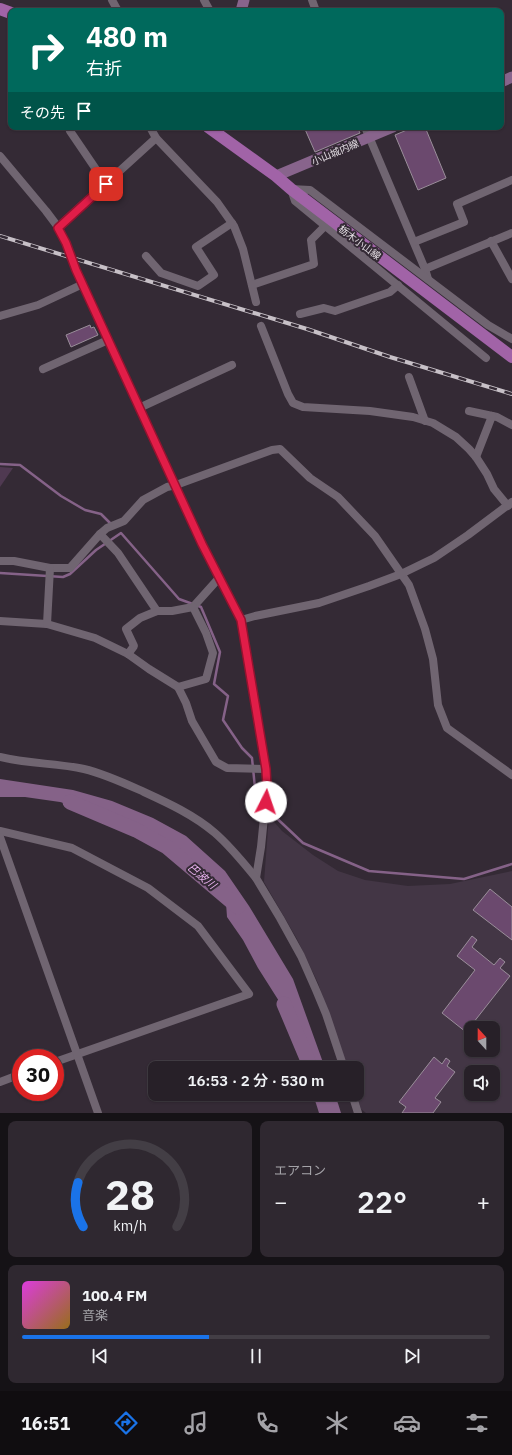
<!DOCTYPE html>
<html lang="ja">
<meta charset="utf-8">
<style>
body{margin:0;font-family:"IBM Plex Sans","Noto Sans JP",sans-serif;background:#2f2830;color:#f1f3f6;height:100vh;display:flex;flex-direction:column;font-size:15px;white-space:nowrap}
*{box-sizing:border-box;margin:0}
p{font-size:13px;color:#a4a3a8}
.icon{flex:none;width:22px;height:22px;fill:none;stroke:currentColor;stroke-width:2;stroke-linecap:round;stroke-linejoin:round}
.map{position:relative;height:1113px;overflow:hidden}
.sheet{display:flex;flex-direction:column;gap:8px;padding:8px;background:#151216;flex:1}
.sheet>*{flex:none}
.top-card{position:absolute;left:8px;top:8px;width:496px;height:122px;border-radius:8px;box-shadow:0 1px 3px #0004,0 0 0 1px #433e45;background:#00695c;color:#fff;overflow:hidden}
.needle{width:26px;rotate:339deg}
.buttons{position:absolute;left:464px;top:1021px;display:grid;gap:8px}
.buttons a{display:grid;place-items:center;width:36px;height:36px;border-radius:8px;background:#272028;box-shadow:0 1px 3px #0004,0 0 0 1px #433e45;font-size:20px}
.speed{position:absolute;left:12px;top:1049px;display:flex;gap:8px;font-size:20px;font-weight:700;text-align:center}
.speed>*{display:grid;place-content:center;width:52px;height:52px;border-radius:50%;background:#272028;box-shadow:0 1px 3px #0004,0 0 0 1px #433e45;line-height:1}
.speed .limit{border:6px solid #d22;background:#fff;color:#111}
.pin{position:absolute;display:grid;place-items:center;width:34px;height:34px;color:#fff;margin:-17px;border-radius:8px;box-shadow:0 2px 6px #0006}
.me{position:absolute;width:44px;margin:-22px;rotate:4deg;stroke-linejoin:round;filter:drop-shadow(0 0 3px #0008)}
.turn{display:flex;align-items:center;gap:14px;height:84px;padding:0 12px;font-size:18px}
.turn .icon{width:52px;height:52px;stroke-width:2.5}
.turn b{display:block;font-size:28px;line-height:34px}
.then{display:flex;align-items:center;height:38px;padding:0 12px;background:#0003;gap:8px;font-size:15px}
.big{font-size:30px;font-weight:600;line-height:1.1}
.sheet .widget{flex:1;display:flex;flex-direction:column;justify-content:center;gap:6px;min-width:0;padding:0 14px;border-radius:8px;background:#2f2830}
.sheet .dial{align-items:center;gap:0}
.dial svg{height:104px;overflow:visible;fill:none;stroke:#433e45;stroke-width:7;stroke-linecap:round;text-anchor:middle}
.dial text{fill:#f1f3f6;stroke:none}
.song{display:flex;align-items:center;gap:12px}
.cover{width:48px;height:48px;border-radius:6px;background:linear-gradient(135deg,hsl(300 70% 55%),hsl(40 70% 35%))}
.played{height:4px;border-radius:2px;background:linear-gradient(90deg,#1a73e8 40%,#433e45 40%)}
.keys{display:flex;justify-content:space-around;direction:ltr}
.heat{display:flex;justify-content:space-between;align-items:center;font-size:22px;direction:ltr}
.sheet .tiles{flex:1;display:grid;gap:8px;grid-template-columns:1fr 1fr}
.widget:last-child{grid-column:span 2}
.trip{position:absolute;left:148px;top:1061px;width:216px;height:40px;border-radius:8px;background:#272028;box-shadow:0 1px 3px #0004,0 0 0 1px #433e45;font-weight:600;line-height:40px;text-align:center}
.tabs{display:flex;height:64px;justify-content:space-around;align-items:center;background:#100d10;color:#a4a3a8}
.tabs .icon{width:28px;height:28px}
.tabs .selected{color:#1a73e8}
.tabs b{font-size:18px;color:#f1f3f6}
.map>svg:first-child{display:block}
.built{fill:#433645;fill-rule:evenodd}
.green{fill:#4f3951}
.water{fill:#856288}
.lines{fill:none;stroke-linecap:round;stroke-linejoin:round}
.stream{stroke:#856288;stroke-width:2.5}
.river{stroke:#856288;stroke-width:15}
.building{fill:#6b496e;stroke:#9a8e9a}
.street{stroke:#706571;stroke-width:8}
.secondary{stroke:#88648c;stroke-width:11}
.primary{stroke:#a163a7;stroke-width:12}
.rail-casing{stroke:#c7c0c7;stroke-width:4}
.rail{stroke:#342a35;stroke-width:2.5;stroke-dasharray:8;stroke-linecap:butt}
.route-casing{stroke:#92132f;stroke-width:10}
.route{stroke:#e11d48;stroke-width:7}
.labels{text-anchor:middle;stroke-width:4;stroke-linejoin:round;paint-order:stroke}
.street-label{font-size:10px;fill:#e2dce2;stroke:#342a35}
.water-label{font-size:11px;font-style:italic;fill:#e9b2ee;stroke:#342a35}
</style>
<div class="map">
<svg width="512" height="1113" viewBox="0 0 512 1113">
<rect width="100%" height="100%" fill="#342a35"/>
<!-- built -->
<path class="built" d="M269 816 282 831 313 855 338 871 365 880 408 886 450 884 512 871V1113H366L361 1109 356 1094H357V1068H347L318 983 297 939 264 882ZM471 1028H493V1050H471ZM471 1072H493V1094H471Z"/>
<!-- green -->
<polygon class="green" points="0,467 13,468 0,487"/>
<!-- water -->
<g class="water">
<polygon points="0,779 73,790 112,801 153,818 186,836 225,871 249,906 293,979 325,1068 307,1068 300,1039 284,1009 258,968 243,940 227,917 226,903 219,884 200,866 170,842 144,827 109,815 60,802 25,797 0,797"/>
<polygon points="313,1094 335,1094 341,1113 319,1113"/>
</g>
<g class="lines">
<!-- stream -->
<g class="stream">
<polyline points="0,464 20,465 61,496 85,510 101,514 111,524"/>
<polyline points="0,573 63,577 70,574 96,550 121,533 179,599 201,607 220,652 214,684 228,696 223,720 242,748 252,758 256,798 264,805"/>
<polyline points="267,809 303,843 369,871 464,879 512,864"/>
</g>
<!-- river -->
<g class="river">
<polyline points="70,802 136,830 167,847 238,907"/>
<polyline points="284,1004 311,1068"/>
</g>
</g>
<!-- building -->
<g class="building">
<polygon points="304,127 357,127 360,133 315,152"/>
<polygon points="414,127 425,127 446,178 418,190 395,135"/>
<polygon points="90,325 91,328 94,327 98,335 71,347 66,335"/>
<polygon points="490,889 512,907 512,940 473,910"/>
<polygon points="472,936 477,940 472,947 494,965 500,958 505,962 500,968 510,976 466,1032 442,1013 475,970 457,956"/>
<polygon points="434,1057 442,1064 446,1058 450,1061 447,1066 455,1072 435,1098 441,1102 433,1113 402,1113 406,1107 399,1102"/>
</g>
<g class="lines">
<!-- street -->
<g class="street">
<polyline points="112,0 118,11"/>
<polyline points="204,0 210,11"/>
<polyline points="312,0 316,11"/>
<polyline points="150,127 156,138 217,202 234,226 243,249 256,302"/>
<polyline points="365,127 425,269 428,279"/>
<polyline points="70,131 106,184"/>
<polyline points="0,156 46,211 58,227 66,243 76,270 202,544 241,620 266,769 267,787 261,847 256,878 280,918 301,956 316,990 326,1014 344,1068"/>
<polyline points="58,227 156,138"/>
<polyline points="491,241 512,279"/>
<polyline points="414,242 464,222 457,204 512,180"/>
<polyline points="146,256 161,273 198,286 214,275 196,247 232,223"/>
<polyline points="425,269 512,233"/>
<polyline points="252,285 314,264 311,240 325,226"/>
<polyline points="300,314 324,308 335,311 390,292 398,285"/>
<polyline points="0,316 38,305 83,284"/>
<polyline points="261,326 288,394 293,403 303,407 370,411 413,417 433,423 456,437 469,449 476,457 487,474 494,489 508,506"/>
<polyline points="486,358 295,201 291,189 310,190 488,325 512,339"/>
<polyline points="43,369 108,340"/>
<polyline points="409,377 425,421"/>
<polyline points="139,408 232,365"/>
<polyline points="469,411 497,417 512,425"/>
<polyline points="476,457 492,416"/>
<polyline points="100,534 118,553 157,611"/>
<polyline points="0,561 14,561 50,568 70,568 100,534 107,528 124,521 143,500 167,487 176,485 272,450 280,449 310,478 338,497 375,536 409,585 425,629 433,659 438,705 447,728 512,775"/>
<polyline points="241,620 255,616 319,603 369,586 401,574 434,558 468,535 512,502"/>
<polyline points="0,621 47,624 95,638 128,654 149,669 178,687 186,703 192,721 216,762 227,768 266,769"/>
<polyline points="47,624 50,568"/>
<polyline points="128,654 134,646 126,629 140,618 157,611 172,611 193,607 219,578"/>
<polyline points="178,687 206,679 213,653 206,633 193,607"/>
<path d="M0 757C28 764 57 763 84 769 105 774 124 783 144 792 168 803 194 815 215 833 230 846 243 862 256 878"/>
<polyline points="0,831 72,848 148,888 198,926 249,994 55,1062"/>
<polyline points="0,837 98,1113"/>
<polyline points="0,1082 21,1074"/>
<polyline points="352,1094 358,1113"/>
</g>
<!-- secondary -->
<g class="secondary">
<polyline points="241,11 244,0"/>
<polyline points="501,82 512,77"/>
<polyline points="276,176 393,127"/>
</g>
<!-- primary -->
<g class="primary">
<polyline points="0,9 11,13"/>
<polyline points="208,127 276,176 291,189 512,357"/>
</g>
<defs>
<polyline id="rail" points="0,236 307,329 390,357 512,394"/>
</defs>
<!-- rail casing -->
<use href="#rail" class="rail-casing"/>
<!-- rail -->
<use href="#rail" class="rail"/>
</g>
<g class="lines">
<defs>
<polyline id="route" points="106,184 58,228 66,243 76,270 202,544 241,620 266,769 267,787 266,802"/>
</defs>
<!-- route casing -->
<use href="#route" class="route-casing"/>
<!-- route -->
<use href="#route" class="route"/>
</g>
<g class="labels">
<!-- street labels -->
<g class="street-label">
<text transform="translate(335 152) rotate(-23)" y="4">小山城内線</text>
<text transform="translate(360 242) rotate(37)" y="4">栃木小山線</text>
</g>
<!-- water labels -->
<g class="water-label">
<text transform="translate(202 876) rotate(40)" y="4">巴波川</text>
</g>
</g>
</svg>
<div class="buttons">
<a><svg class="needle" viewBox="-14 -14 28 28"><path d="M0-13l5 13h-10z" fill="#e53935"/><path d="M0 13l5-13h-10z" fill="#a4a3a8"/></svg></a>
<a><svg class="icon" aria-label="sound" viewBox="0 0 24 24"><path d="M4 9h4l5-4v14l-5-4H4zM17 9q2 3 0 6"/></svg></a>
</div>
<div class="speed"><div class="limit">30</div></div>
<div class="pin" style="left:106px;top:184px;background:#d93025"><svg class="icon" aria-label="arrive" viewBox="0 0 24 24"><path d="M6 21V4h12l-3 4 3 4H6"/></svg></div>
<svg class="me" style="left:266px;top:802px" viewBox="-20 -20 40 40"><circle r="19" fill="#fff"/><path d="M0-13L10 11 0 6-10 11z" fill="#e11d48"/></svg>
<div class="trip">16:53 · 2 分 · 530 m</div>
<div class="top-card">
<div class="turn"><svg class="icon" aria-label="right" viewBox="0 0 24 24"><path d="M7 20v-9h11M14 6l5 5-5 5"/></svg><div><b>480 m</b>右折</div></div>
<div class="then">その先<svg class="icon" aria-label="arrive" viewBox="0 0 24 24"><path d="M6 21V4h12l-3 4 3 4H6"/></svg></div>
</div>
</div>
<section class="sheet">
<div class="tiles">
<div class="widget dial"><svg viewBox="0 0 100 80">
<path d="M14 69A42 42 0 1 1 86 69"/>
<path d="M14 69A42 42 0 0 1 10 35" stroke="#1a73e8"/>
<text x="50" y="56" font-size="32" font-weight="700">28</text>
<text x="50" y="72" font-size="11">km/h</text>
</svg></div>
<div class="widget"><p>エアコン</p>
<div class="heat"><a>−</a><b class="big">22°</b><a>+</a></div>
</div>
<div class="widget">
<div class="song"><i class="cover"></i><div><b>100.4 FM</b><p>音楽</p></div></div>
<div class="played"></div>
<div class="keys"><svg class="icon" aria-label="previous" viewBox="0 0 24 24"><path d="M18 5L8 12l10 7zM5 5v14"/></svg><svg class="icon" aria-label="pause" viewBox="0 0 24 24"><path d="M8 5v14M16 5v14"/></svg><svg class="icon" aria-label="next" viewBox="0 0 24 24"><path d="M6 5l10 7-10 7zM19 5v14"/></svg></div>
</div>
</div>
</section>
<nav class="tabs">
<b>16:51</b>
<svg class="icon selected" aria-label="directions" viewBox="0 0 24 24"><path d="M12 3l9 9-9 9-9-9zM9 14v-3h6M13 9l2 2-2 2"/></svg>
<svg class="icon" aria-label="music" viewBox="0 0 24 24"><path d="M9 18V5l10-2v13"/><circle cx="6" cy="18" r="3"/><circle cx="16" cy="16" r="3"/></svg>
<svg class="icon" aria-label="phone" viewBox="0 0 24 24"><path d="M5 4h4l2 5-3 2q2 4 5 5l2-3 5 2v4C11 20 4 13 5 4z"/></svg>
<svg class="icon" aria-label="climate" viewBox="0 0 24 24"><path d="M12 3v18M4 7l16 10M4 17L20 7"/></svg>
<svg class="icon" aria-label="car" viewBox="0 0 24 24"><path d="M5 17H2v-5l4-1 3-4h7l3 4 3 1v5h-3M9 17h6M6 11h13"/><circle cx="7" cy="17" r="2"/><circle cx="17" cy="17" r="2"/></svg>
<svg class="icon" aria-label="filters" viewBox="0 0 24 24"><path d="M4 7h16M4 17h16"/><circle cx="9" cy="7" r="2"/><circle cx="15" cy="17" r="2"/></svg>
</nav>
